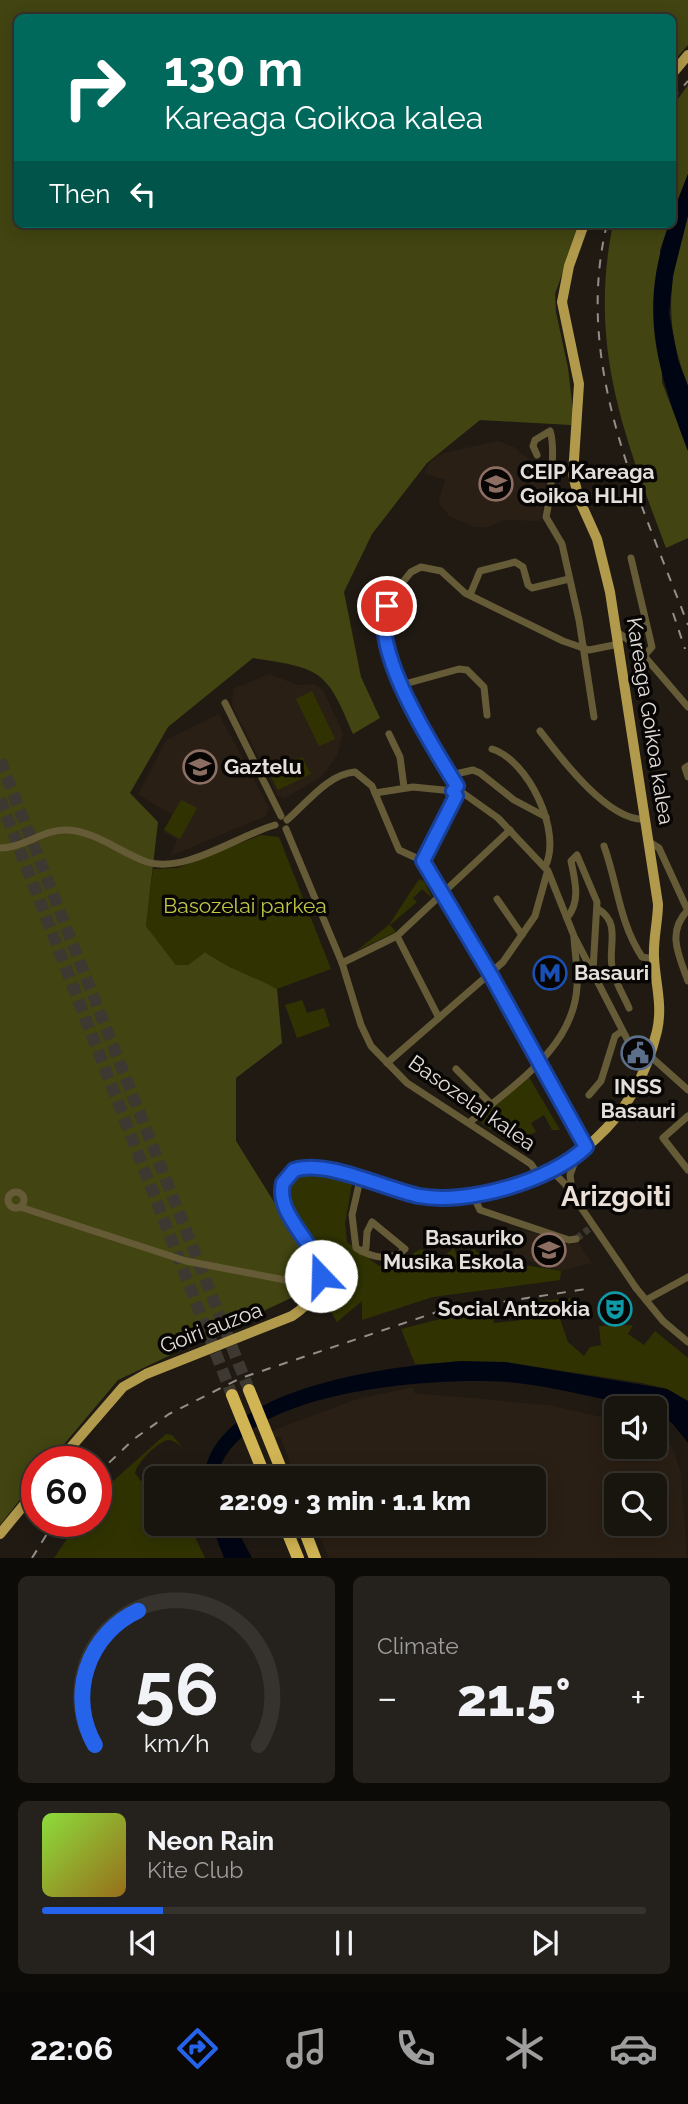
<!DOCTYPE html>
<meta charset="utf-8">
<style>
body{margin:0;font-family:Raleway,sans-serif;background:#25211c;color:#f1f3f6;height:100vh;display:flex;flex-direction:column;font-size:26px;white-space:nowrap}
*{box-sizing:border-box;margin:0}
p{font-size:23px;color:#9f9e9e}
.icon{flex:none;width:38px;height:38px;fill:none;stroke:currentColor;stroke-width:2;stroke-linecap:round;stroke-linejoin:round}
.map{position:relative;height:1558px;overflow:hidden}
.sheet{display:flex;flex-direction:column;gap:18px;padding:18px;background:#0d0b08;flex:1}
.sheet>*{flex:none}
.top-card{position:absolute;left:14px;top:14px;width:662px;height:214px;border-radius:10px;box-shadow:0 4px 18px #0003,0 0 0 2px #36332e;background:#00695c;color:#fff;overflow:hidden}
.tools{position:absolute;left:604px;top:1396px;display:grid;gap:14px}
.tools a{display:grid;place-items:center;width:63px;height:63px;border-radius:10px;background:#18140e;box-shadow:0 4px 18px #0003,0 0 0 2px #36332e;font-size:35px}
.speed{position:absolute;left:21px;top:1446px;display:flex;gap:14px;font-size:35px;font-weight:700;text-align:center}
.speed>*{display:grid;place-content:center;width:91px;height:91px;border-radius:50%;background:#18140e;box-shadow:0 4px 18px #0003,0 0 0 2px #36332e;line-height:1}
.speed .limit{border:10px solid #d22;background:#fff;color:#111}
.pin{position:absolute;display:grid;place-items:center;width:60px;height:60px;color:#fff;margin:-30px;border:4px solid #fff;border-radius:50%;box-shadow:0 2px 7px #0007}
.me{position:absolute;width:77px;margin:-38px;rotate:339deg;stroke-linejoin:round;filter:drop-shadow(0 0 5px #0008)}
.turn{display:flex;align-items:center;gap:24px;height:147px;padding:0 35px;font-size:32px}
.turn .icon{width:91px;height:91px;stroke-width:2.5}
.turn b{display:block;font-size:49px;line-height:60px}
.then{display:flex;align-items:center;height:66px;padding:0 35px;background:#0003;gap:14px;font-size:26px}
.big{font-size:52px;font-weight:800;line-height:1.1}
.sheet .card{flex:1;display:flex;flex-direction:column;justify-content:center;gap:10px;min-width:0;padding:0 24px;border-radius:10px;background:#25211c}
.sheet .dial{align-items:center;gap:0}
.dial svg{height:182px;overflow:visible;fill:none;stroke:#36332e;stroke-width:7;stroke-linecap:round;text-anchor:middle}
.dial text{fill:#f1f3f6;stroke:none}
.song{display:flex;align-items:center;gap:21px}
.cover{width:84px;height:84px;border-radius:10px;background:linear-gradient(135deg,hsl(90 70% 55%),hsl(40 70% 35%))}
.played{height:7px;border-radius:4px;background:linear-gradient(90deg,#2563eb 20%,#36332e 20%)}
.keys{display:flex;justify-content:space-around;direction:ltr}
.heat{display:flex;justify-content:space-between;align-items:center;font-size:38px;direction:ltr}
.sheet .tiles{flex:1;display:grid;gap:18px;grid-template-columns:1fr 1fr}
.card:last-child{grid-column:span 2}
.trip{position:absolute;left:144px;top:1466px;width:402px;height:70px;border-radius:10px;background:#18140e;box-shadow:0 4px 18px #0003,0 0 0 2px #36332e;font-weight:800;line-height:70px;text-align:center}
.tabs{display:flex;height:112px;justify-content:space-around;align-items:center;background:#0a0806;color:#9f9e9e}
.tabs .icon{width:49px;height:49px}
.tabs .current{color:#2563eb}
.tabs b{font-size:32px;color:#f1f3f6}
.map>svg:first-child{display:block}
.built{fill:#2a1f14;fill-rule:evenodd}
.green{fill:#303301}
.forest{fill:#424511}
.water{fill:#000514}
.lines{fill:none;stroke-linecap:round;stroke-linejoin:round}
.street-tunnel{stroke:#3d3831;stroke-width:7;stroke-dasharray:7 3.5;stroke-linecap:butt}
.highway-tunnel{stroke:#3d3831;stroke-width:12;stroke-dasharray:12 6;stroke-linecap:butt}
.street{stroke:#665b37;stroke-width:7}
.primary{stroke:#b29a4c;stroke-width:10}
.highway{stroke:#d1b453;stroke-width:12}
.rail{stroke:#938e89;stroke-width:2;stroke-dasharray:9 9;stroke-linecap:butt}
.street-bridge{stroke:#665b37;stroke-width:7}
.route-casing{stroke:#184099;stroke-width:18}
.route{stroke:#2563eb;stroke-width:12}
.labels{text-anchor:middle;stroke-width:7;stroke-linejoin:round;paint-order:stroke}
.poi-label{font-size:21px;font-weight:bold;fill:#e4dfdb;stroke:#080604;text-anchor:start}
.street-label{font-size:21px;fill:#e4dfdb;stroke:#080604}
.park-label{font-size:21px;fill:#c1c846;stroke:#080604}
.district-label{font-size:28px;font-weight:bold;fill:#eae0d7;stroke:#080604}
</style>
<div class="map">
<svg width="688" height="1558" viewBox="0 0 688 1558">
<rect width="100%" height="100%" fill="#201a13"/>
<!-- built -->
<g class="built">
<polygon points="498,441 514,447 548,475 541,521 505,520 488,527 474,527 449,516 438,502 445,480 424,473 430,462 443,453"/>
<polygon points="269,674 298,685 314,684 323,690 343,733 337,756 321,777 285,798 278,796 232,705 233,689"/>
<polygon points="219,714 269,808 266,816 170,856 177,840 164,832 172,814 138,795 166,740"/>
<polygon points="522,1229 572,1245 578,1242 592,1263 561,1271 513,1255"/>
<path d="M410 1388H414V1393L548 1405 616 1420V1447H654L655 1433 663 1438 672 1446 681 1473 687 1558H329L314 1524H534V1479H296L280 1436 274 1438 272 1431 359 1398ZM616 1486H654V1524H616Z"/>
</g>
<!-- green -->
<g class="green">
<polygon points="312,691 335,739 319,746 296,699"/>
<polygon points="302,757 311,774 278,790 269,772"/>
<polygon points="181,800 197,808 180,839 164,830"/>
<path d="M261 835 279 837 331 969 277 989C253 976 228 968 205 952L188 965H176L146 926 153 869 177 868Z"/>
<polygon points="419,879 424,881 432,898 422,889 413,898 417,902 390,925 396,932 356,951 389,925"/>
<polygon points="302,1000 307,1013 324,1008 330,1026 297,1038 285,1005"/>
<polygon points="529,1077 560,1130 552,1130 544,1115 531,1123 536,1132 526,1136 522,1129 513,1125 506,1131 504,1138 481,1123 481,1118"/>
<path d="M311 1170 352 1184 345 1223 347 1242 379 1266 393 1264 421 1249 441 1258 454 1248 457 1255 473 1249C488 1263 537 1266 561 1271L560 1280 433 1297 362 1320V1301L337 1322 323 1299C333 1281 333 1266 324 1248L317 1256 286 1207 285 1181 291 1175Z"/>
<polygon points="575,1298 576,1312 524,1317 523,1302"/>
<polygon points="491,1306 494,1323 559,1316 568,1342 584,1356 590,1347 601,1345 599,1326 633,1325 628,1334 644,1345 655,1331 688,1358 688,1401 667,1389 642,1383 505,1362 415,1364 401,1329"/>
<path d="M166 1434 172 1435 182 1447C179 1445 174 1440 168 1440 157 1442 137 1463 135 1473L141 1481 156 1482V1524H189L205 1558H54L79 1521H96V1499L103 1490Z"/>
</g>
<!-- forest -->
<g class="forest">
<path d="M0 0H688V45L672 63V18H18V224H580L555 294 556 312 568 368 573 411 571 425 480 420 427 463 372 534 344 592 361 677 380 718 353 734C327 671 322 668 253 658L168 727 130 793 158 822 146 926 176 965H188L205 952C227 968 253 976 277 989L282 1043 236 1078V1141L304 1250 293 1297 118 1380 50 1461H37V1478L0 1525Z"/>
<polygon points="688,85 688,174 672,215 672,107"/>
<path d="M688 211V386C663 321 670 289 682 223Z"/>
<path d="M613 224H669L660 250 662 382 688 451V538L666 548C624 436 588 346 613 224Z"/>
</g>
<!-- water -->
<g class="water">
<path d="M688 174V216L673 276 669 313 678 360 688 386V451C657 367 638 312 669 224H672V215Z"/>
<path d="M462 1361 505 1362 667 1389 688 1401V1443L673 1424 654 1409C641 1409 626 1403 613 1401 578 1394 542 1385 507 1382 437 1377 231 1389 217 1479H204C210 1387 391 1366 462 1361Z"/>
<polygon points="211,1524 234,1524 252,1558 224,1558"/>
</g>
<g class="lines">
<!-- street-tunnel -->
<polyline class="street-tunnel" points="576,1239 589,1229"/>
<!-- highway-tunnel -->
<g class="highway-tunnel">
<polyline points="0,760 249,1390"/>
<polyline points="0,799 232,1395"/>
</g>
<!-- street -->
<g class="street">
<path d="M537 455 533 446 535 440 550 431C556 447 550 499 546 517L562 544 579 620 594 717"/>
<polyline points="631,558 652,647 644,656"/>
<polyline points="470,595 480,571 515,562 523,567 528,585 532,588 569,579"/>
<polyline points="617,632 633,643 688,707"/>
<polyline points="401,685 459,669 467,670 484,687 487,715"/>
<polyline points="225,703 281,816"/>
<path d="M540 731C560 757 609 823 646 819"/>
<polyline points="389,734 400,757 404,787"/>
<path d="M492 749C528 760 563 832 545 867"/>
<polyline points="688,766 685,768 688,777"/>
<polyline points="451,775 473,770 480,773 514,800 546,817"/>
<polyline points="457,786 412,708 383,632 383,616 389,599 411,572 421,567 441,571 465,593 563,641 589,650 619,644"/>
<polyline points="375,793 413,787 453,791"/>
<polyline points="463,793 498,818 548,871 574,936 643,1070"/>
<path d="M287 820C307 803 328 774 355 772L372 786 399 850 423 861"/>
<polyline points="286,829 342,963 361,1025 371,1046 407,1083 531,1164 539,1176"/>
<polyline points="651,843 659,848 688,911"/>
<path d="M604 846C618 885 619 922 642 957L654 959"/>
<path d="M0 848C24 848 44 829 67 830 95 831 121 853 147 862 185 874 239 835 275 825"/>
<polyline points="423,861 492,977 586,1147"/>
<polyline points="423,861 456,796"/>
<polyline points="497,899 522,935"/>
<path d="M598 909C623 924 606 950 613 971 616 984 624 996 629 1008"/>
<path d="M688 910C666 932 679 956 688 981"/>
<path d="M567 918C581 901 575 881 571 861L577 855 597 902 593 970"/>
<polyline points="397,936 439,1018"/>
<polyline points="342,963 397,936 510,830"/>
<polyline points="649,1055 688,1090"/>
<polyline points="387,1063 503,962 535,916 547,873"/>
<polyline points="456,1069 491,1104"/>
<polyline points="589,1095 601,1081 615,1036 622,1031"/>
<polyline points="688,1116 663,1138 688,1170"/>
<path d="M470 1122C513 1085 573 1049 577 987 578 970 575 954 574 938"/>
<polyline points="551,1170 565,1184 617,1260"/>
<path d="M360 1180 352 1215 356 1248C371 1257 391 1263 405 1249L372 1222 367 1232 366 1248 361 1251"/>
<polyline points="572,1191 570,1175 577,1156"/>
<circle cx="16" cy="1200" r="8"/>
<polyline points="472,1193 480,1210 569,1240 576,1239"/>
<polyline points="20,1207 186,1261 301,1283 310,1272 311,1264 295,1233"/>
<polyline points="636,1288 663,1321 688,1342"/>
<polyline points="646,1300 688,1277"/>
</g>
<!-- primary -->
<g class="primary">
<polyline points="672,74 688,55"/>
<path d="M59 1461 123 1387 146 1374 292 1316C310 1304 323 1289 320 1266L284 1205 283 1183 294 1170C327 1159 387 1191 423 1196 442 1199 461 1195 481 1192 572 1176 635 1122 657 1031 663 1005 655 982 654 957 653 939 658 921 658 904L610 592 597 539 579 499 573 475 579 384 562 302 569 266 584 224"/>
<polyline points="0,1534 37,1489"/>
</g>
<!-- highway -->
<g class="highway">
<polyline points="249,1390 285,1479"/>
<polyline points="232,1395 266,1479"/>
<polyline points="284,1524 298,1558"/>
<polyline points="302,1524 315,1558"/>
</g>
<!-- rail -->
<g class="rail">
<polyline points="672,99 688,81"/>
<path d="M607 224C573 365 639 496 688 625"/>
<polyline points="673,613 685,649"/>
<polyline points="96,1475 134,1439 169,1414 241,1378 437,1312 586,1289"/>
<polyline points="32,1558 55,1521"/>
</g>
<!-- street-bridge -->
<polyline class="street-bridge" points="617,1260 636,1288"/>
</g>
<g class="lines">
<defs>
<path id="route" d="M321 1276C318 1243 275 1216 283 1183L294 1170C326 1159 385 1189 419 1196 467 1205 551 1181 586 1147L492 977 423 861 456 796 453 791 457 786C433 747 370 650 387 606"/>
</defs>
<!-- route casing -->
<use href="#route" class="route-casing"/>
<!-- route -->
<use href="#route" class="route"/>
</g>
<!-- icons -->
<defs>
<symbol id="school-ring" viewBox="-11 -11 22 22"><circle r="9.5" fill="#080604" stroke="#8d6e63" stroke-width="1.5"/><path d="M0-5L7-2L0 1L-7-2ZM-4 1L0 2.5L4 1V4Q0 6-4 4Z" fill="#8d6e63"/></symbol>
<symbol id="metro-ring" viewBox="-11 -11 22 22"><circle r="9.5" fill="#080604" stroke="#1a4fb4" stroke-width="1.5"/><path d="M-5.5 5V-5H-3L0 0L3-5H5.5V5H3V-.5L0 4L-3-.5V5Z" fill="#1a4fb4"/></symbol>
<symbol id="civic-ring" viewBox="-11 -11 22 22"><circle r="9.5" fill="#080604" stroke="#5c6f8a" stroke-width="1.5"/><path d="M-.6-6.5H3V-4.5H.6V-3L4-1V1h2V6H-6V1h2V-1L-.6-3ZM-1.2 2.5V6h2.4V2.5Z" fill="#5c6f8a"/></symbol>
<symbol id="theatre-ring" viewBox="-11 -11 22 22"><circle r="9.5" fill="#080604" stroke="#0f9aa8" stroke-width="1.5"/><path d="M-5-5.5Q0-4 5-5.5V0Q5 5 0 6Q-5 5-5 0ZM-3.3-2.5H-1v1.5H-3.3ZM1-2.5H3.3v1.5H1ZM-2.8 1Q0 5.5 2.8 1Z" fill="#0f9aa8"/></symbol>
</defs>
<g fill-rule="evenodd">
<use href="#school-ring" x="477" y="465" width="38" height="38"/>
<use href="#school-ring" x="181" y="748" width="38" height="38"/>
<use href="#metro-ring" x="531" y="954" width="38" height="38"/>
<use href="#civic-ring" x="619" y="1034" width="38" height="38"/>
<use href="#school-ring" x="530" y="1231" width="38" height="38"/>
<use href="#theatre-ring" x="596" y="1290" width="38" height="38"/>
</g>
<g class="labels">
<!-- poi labels -->
<g class="poi-label">
<text x="520" y="479">CEIP Kareaga<tspan x="520" dy="24">Goikoa HLHI</tspan></text>
<text x="224" y="774">Gaztelu</text>
<text x="574" y="980">Basauri</text>
<text x="638" y="1094" text-anchor="middle">INSS<tspan x="638" dy="24">Basauri</tspan></text>
<text x="524" y="1245" text-anchor="end">Basauriko<tspan x="524" dy="24">Musika Eskola</tspan></text>
<text x="590" y="1316" text-anchor="end">Social Antzokia</text>
</g>
<!-- street labels -->
<g class="street-label">
<text transform="translate(650 721) rotate(81)" y="7">Kareaga Goikoa kalea</text>
<text transform="translate(472 1103) rotate(35)" y="7">Basozelai kalea</text>
<text transform="translate(211 1328) rotate(-21)" y="7">Goiri auzoa</text>
</g>
<!-- park labels -->
<g class="park-label">
<text x="245" y="913">Basozelai parkea</text>
</g>
<!-- district labels -->
<g class="district-label">
<text x="616" y="1206">Arizgoiti</text>
</g>
</g>
</svg>
<div class="tools">
<a><svg class="icon" aria-label="sound" viewBox="0 0 24 24"><path d="M4 9h4l5-4v14l-5-4H4zM17 9q2 3 0 6"/></svg></a>
<a><svg class="icon" aria-label="search" viewBox="0 0 24 24"><circle cx="10" cy="10" r="6"/><path d="M15 15l6 6"/></svg></a>
</div>
<div class="speed"><div class="limit">60</div></div>
<div class="pin" style="left:387px;top:606px;background:#d93025"><svg class="icon" aria-label="arrive" viewBox="0 0 24 24"><path d="M6 21V4h12l-3 4 3 4H6"/></svg></div>
<svg class="me" style="left:321px;top:1276px" viewBox="-20 -20 40 40"><circle r="19" fill="#fff"/><path d="M0-13L10 11 0 6-10 11z" fill="#2563eb"/></svg>
<div class="trip">22:09 · 3 min · 1.1 km</div>
<div class="top-card">
<div class="turn"><svg class="icon" aria-label="right" viewBox="0 0 24 24"><path d="M7 20v-9h11M14 6l5 5-5 5"/></svg><div><b>130 m</b>Kareaga Goikoa kalea</div></div>
<div class="then">Then<svg class="icon" aria-label="left" viewBox="0 0 24 24"><path d="M17 20v-9H6M10 6l-5 5 5 5"/></svg></div>
</div>
</div>
<section class="sheet">
<div class="tiles">
<div class="card dial"><svg viewBox="0 0 100 80">
<path d="M14 69A42 42 0 1 1 86 69"/>
<path d="M14 69A42 42 0 0 1 33 10" stroke="#2563eb"/>
<text x="50" y="56" font-size="32" font-weight="700">56</text>
<text x="50" y="72" font-size="11">km/h</text>
</svg></div>
<div class="card"><p>Climate</p>
<div class="heat"><a>−</a><b class="big">21.5°</b><a>+</a></div>
</div>
<div class="card">
<div class="song"><i class="cover"></i><div><b>Neon Rain</b><p>Kite Club</p></div></div>
<div class="played"></div>
<div class="keys"><svg class="icon" aria-label="previous" viewBox="0 0 24 24"><path d="M18 5L8 12l10 7zM5 5v14"/></svg><svg class="icon" aria-label="pause" viewBox="0 0 24 24"><path d="M8 5v14M16 5v14"/></svg><svg class="icon" aria-label="next" viewBox="0 0 24 24"><path d="M6 5l10 7-10 7zM19 5v14"/></svg></div>
</div>
</div>
</section>
<nav class="tabs">
<b>22:06</b>
<svg class="icon current" aria-label="directions" viewBox="0 0 24 24"><path d="M12 3l9 9-9 9-9-9zM9 14v-3h6M13 9l2 2-2 2"/></svg>
<svg class="icon" aria-label="music" viewBox="0 0 24 24"><path d="M9 18V5l10-2v13"/><circle cx="6" cy="18" r="3"/><circle cx="16" cy="16" r="3"/></svg>
<svg class="icon" aria-label="phone" viewBox="0 0 24 24"><path d="M5 4h4l2 5-3 2q2 4 5 5l2-3 5 2v4C11 20 4 13 5 4z"/></svg>
<svg class="icon" aria-label="climate" viewBox="0 0 24 24"><path d="M12 3v18M4 7l16 10M4 17L20 7"/></svg>
<svg class="icon" aria-label="car" viewBox="0 0 24 24"><path d="M5 17H2v-5l4-1 3-4h7l3 4 3 1v5h-3M9 17h6M6 11h13"/><circle cx="7" cy="17" r="2"/><circle cx="17" cy="17" r="2"/></svg>
</nav>
